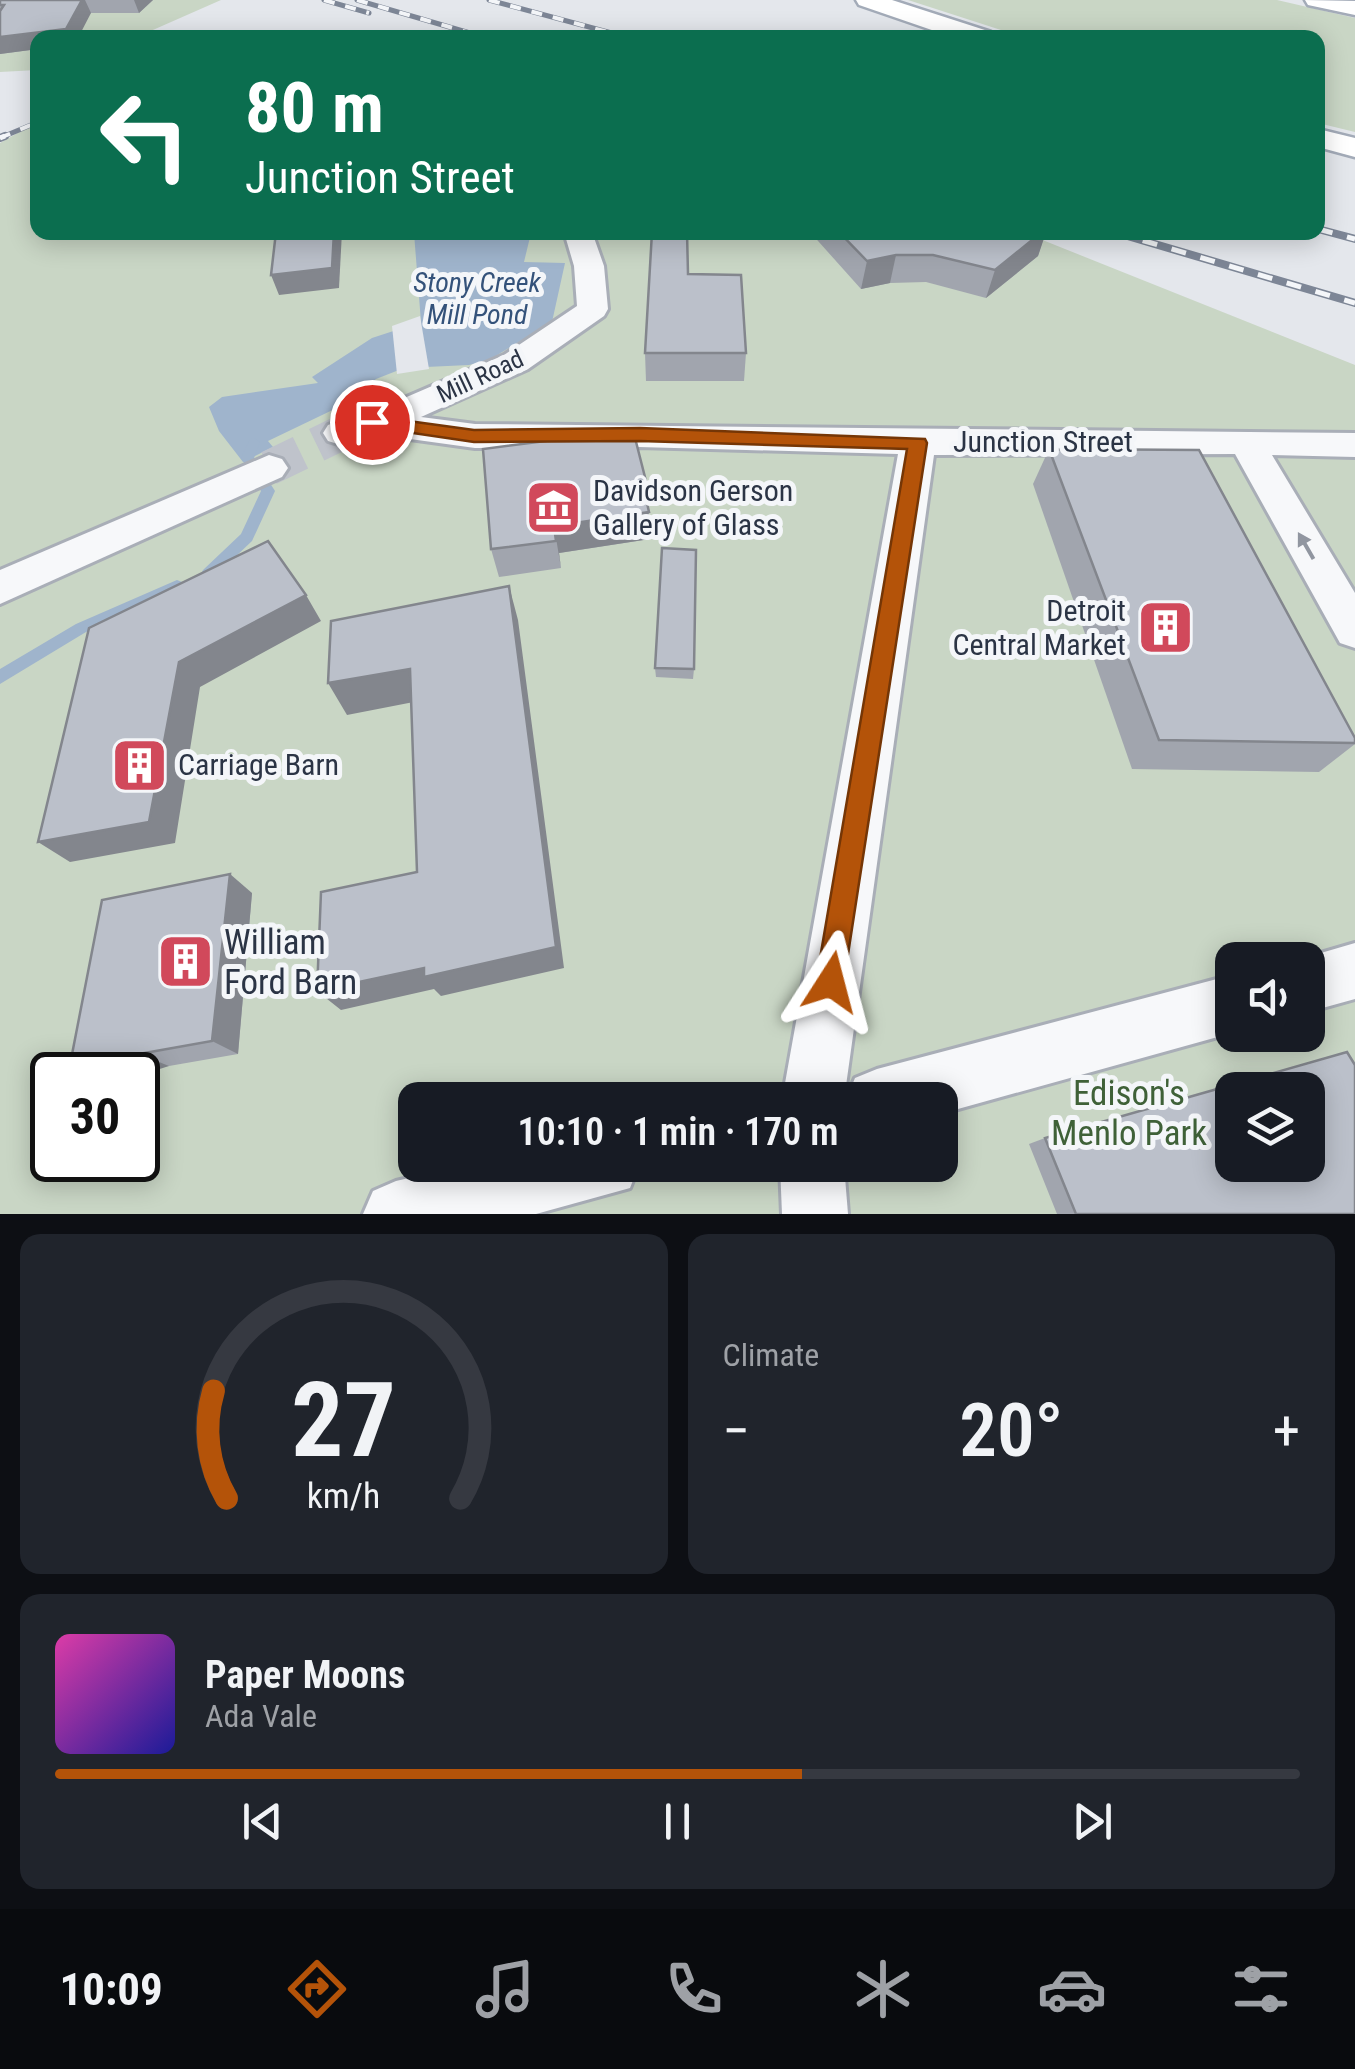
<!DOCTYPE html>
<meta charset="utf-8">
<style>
body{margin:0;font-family:"Roboto Condensed",sans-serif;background:#20242c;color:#f1f3f6;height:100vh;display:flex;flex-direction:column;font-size:38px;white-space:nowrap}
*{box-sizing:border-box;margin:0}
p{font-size:32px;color:#9ea1a6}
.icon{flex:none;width:55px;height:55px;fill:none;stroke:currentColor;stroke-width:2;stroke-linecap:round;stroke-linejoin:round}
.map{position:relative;height:1214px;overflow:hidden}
.drawer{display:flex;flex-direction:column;gap:20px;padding:20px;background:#0d0f14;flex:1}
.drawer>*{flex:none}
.guide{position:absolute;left:30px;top:30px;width:1295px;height:210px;border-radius:20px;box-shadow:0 5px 25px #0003;background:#0b6e4f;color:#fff;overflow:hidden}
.buttons{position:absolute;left:1215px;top:942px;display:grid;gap:20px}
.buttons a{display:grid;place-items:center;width:110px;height:110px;border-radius:20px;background:#171b24;box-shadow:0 5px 25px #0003;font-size:50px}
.speed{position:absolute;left:30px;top:1052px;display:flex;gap:20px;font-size:50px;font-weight:700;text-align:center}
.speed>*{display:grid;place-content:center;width:130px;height:130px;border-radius:50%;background:#171b24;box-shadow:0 5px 25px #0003;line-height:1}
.speed .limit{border:5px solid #111;border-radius:15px;background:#fff;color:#111}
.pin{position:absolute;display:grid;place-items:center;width:85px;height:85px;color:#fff;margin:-42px;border:5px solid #fff;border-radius:50%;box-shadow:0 2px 10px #0007}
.me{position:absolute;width:110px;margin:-55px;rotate:9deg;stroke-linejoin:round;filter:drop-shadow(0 0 8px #0008)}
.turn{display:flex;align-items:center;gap:35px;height:210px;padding:0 50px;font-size:45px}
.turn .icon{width:130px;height:130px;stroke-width:2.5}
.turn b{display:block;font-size:70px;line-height:85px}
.big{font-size:75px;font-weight:600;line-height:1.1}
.drawer .card{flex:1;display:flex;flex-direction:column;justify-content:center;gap:15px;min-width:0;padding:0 35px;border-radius:20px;background:#20242c}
.drawer .dial{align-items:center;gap:0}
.dial svg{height:260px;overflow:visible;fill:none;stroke:#363941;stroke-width:7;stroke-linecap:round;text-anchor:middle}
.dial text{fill:#f1f3f6;stroke:none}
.song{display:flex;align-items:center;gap:30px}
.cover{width:120px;height:120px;border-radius:15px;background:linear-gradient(135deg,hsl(320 70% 55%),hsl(240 70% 35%))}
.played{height:10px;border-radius:5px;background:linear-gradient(90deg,#b45309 60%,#363941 60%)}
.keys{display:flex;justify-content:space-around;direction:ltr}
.heat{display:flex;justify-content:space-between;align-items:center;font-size:55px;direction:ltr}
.drawer .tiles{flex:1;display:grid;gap:20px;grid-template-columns:1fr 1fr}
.card:last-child{grid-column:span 2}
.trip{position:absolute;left:398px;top:1082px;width:560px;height:100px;border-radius:20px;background:#171b24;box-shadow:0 5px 25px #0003;font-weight:600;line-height:100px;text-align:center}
.dock{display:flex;height:160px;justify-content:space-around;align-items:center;background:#090b0e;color:#9ea1a6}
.dock .icon{width:70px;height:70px}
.dock .active{color:#b45309}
.dock b{font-size:45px;color:#f1f3f6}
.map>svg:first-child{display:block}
.green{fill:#c9d6c5;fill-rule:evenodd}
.water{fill:#9fb4cc}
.pier{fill:#e4e7ec}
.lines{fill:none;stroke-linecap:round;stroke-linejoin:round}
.stream{fill:#9fb4cc;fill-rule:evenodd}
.street-tunnel{stroke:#bfc3cb;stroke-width:35;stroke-dasharray:35 18;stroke-linecap:butt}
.street-casing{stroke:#a9aeb7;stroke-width:6}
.primary-casing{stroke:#a3abb8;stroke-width:5}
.street{fill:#f7f8fa;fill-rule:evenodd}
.primary{fill:#fff;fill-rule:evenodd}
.rail-far1-casing{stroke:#7d8696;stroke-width:5}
.rail-casing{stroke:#7d8696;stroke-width:8}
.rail-far1{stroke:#f4f6f9;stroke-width:4;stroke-dasharray:11;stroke-linecap:butt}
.rail{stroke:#f4f6f9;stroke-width:5;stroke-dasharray:15;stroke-linecap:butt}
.wall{fill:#a1a5ae}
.shaded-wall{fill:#83868d}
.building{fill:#bbc0ca;stroke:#83868d;stroke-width:2.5;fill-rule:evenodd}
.oneway{fill:#9196a0}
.route{fill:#b45309;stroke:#753606;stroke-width:2.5}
.labels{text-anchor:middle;stroke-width:10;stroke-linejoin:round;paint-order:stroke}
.far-street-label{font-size:25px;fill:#2b3445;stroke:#f4f6f9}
.far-water-label{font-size:28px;font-style:italic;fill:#34527a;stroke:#f4f6f9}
.street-label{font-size:30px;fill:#2b3445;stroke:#f4f6f9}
.poi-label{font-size:30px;fill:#2b3445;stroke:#f4f6f9;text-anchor:start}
.near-poi-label{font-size:35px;fill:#2b3445;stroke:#f4f6f9;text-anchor:start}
.near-park-label{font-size:35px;fill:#3f6138;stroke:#f4f6f9}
</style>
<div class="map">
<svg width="1355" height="1214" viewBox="0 0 1355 1214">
<rect width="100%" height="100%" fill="#e4e7ec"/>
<!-- green -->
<g class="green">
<polygon points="0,0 221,0 137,37 38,38 37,70 0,72"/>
<polygon points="908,0 1277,0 1355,18 1355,132 1318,123 1318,38 1023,37"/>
<path d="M37 122 38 232 1025 233 1355 365V1214H0V143ZM1232 960H1308V1035H1232ZM52 1075H138V1160H52ZM1232 1090H1308V1165H1232ZM415 1100H940V1165H415Z"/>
</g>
<!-- water -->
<polygon class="water" points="414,233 531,233 524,262 565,263 552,322 489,360 469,365 404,368 376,379 343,405 268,441 273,447 243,462 219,431 209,407 222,397 318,383 312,377 372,338 421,322"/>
<!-- pier -->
<polygon class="pier" points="420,316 429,369 397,374 392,326"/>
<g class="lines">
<!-- stream -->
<g class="stream">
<polygon points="254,438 260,442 254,458 275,491 252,541 213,578 203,578 201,574 203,570 241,534 261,491 241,458 250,439"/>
<polygon points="177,580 182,582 184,586 182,590 86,632 0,684 0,669 76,624"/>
</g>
<!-- street-tunnel -->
<polyline class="street-tunnel" points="269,468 341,433"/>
<defs>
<g id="street">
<polygon points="564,232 592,232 604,266 608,309 604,316 528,369 421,417 475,424 1355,433 1355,457 1272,455 1355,593 1355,648 1340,643 1235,454 934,455 844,1100 782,1100 898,454 639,447 475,448 374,434 341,445 328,441 323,433 328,425 402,399 504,355 577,306 574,266"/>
<polygon points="269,455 282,459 288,468 282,477 0,604 0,570"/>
<polygon points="1355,943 1355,999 1308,1012 1308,960 1297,960"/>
<polygon points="1232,975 1232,1033 940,1114 940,1100 846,1100 855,1078 877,1069"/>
<polygon points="465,1165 639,1165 630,1188 536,1214 363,1214 373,1191 396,1181"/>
<polygon points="780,1165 844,1165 848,1214 782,1214"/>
</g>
<g id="primary">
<polygon points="856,0 892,0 991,32 995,38 955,38 859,5"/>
<polygon points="1305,0 1355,1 1355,15 1308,5"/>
<polygon points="1318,129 1355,138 1355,157 1318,147"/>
</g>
</defs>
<!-- street casing -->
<use href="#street" class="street-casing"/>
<!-- primary casing -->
<use href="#primary" class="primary-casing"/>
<!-- street -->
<use href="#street" class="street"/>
<!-- primary -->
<use href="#primary" class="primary"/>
<defs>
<g id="rail-far1">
<polyline points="324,0 369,13"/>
<polyline points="357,0 487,38"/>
<polyline points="489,0 630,38"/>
<polyline points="0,138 38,122"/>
</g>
<g id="rail">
<polyline points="0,138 5,136"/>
<polyline points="1318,229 1355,239"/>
<polyline points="1114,232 1355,303"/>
</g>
</defs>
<!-- rail-far1 casing -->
<use href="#rail-far1" class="rail-far1-casing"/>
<!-- rail casing -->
<use href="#rail" class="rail-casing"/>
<!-- rail-far1 -->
<use href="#rail-far1" class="rail-far1"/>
<!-- rail -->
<use href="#rail" class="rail"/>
</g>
<!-- wall -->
<g class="wall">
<polygon points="0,0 153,0 139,13 91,13 38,49 0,54"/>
<polygon points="810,232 1046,232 1038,256 986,298 926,282 890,283 861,289"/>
<polygon points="688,274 746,353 744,381 646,381 645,353"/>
<polygon points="1049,449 1355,738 1355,744 1319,772 1132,769 1033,484"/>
<polygon points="647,485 650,539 559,553 561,568 499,577 491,549"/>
<polygon points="655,668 694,669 693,679 656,677"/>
<polygon points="252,893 238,1054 169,1066 68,1075"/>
<polygon points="1045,1138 1355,1214 1057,1214 1029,1144"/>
</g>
<!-- shaded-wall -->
<g class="shaded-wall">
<polygon points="82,0 85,0 91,13 78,38 38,38 38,49 0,54 0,37"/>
<polygon points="134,0 153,0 139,13"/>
<polygon points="334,232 342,232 339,288 279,295 271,275"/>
<polygon points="1042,232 1046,232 1038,256 986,298 995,270"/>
<polygon points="896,255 890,283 861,289 867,261"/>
<polygon points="643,485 647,485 650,539 559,553 561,568 554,526"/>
<polygon points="509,586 518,620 564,968 441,996 434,989 341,1010 317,991 424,968"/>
<polygon points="306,595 321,621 200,687 175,843 70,862 38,842 179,662"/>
<polygon points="410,669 424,700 347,715 328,683"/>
<polygon points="230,874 252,893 238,1054 212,1041"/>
<polygon points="139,1054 169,1066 138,1076 70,1075"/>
</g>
<!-- building -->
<g class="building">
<polygon points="0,0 82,0 66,29 0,37 0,11 4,5 0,5"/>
<polygon points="276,232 334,232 332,268 271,275"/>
<polygon points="652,232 687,232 688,274 741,275 746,353 645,353"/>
<polygon points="839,232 1042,232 995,270 933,255 896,255 867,261"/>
<polygon points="633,430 647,485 643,485 649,512 554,526 556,541 491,549 483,449"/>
<polygon points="1049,449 1199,450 1355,738 1355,743 1159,740"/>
<polygon points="268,541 306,595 179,662 149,822 38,842 89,628"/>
<polygon points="662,548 696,550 694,669 655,668"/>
<polygon points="509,586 556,947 424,977 424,968 317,991 321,892 417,872 410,669 328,683 331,621"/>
<polygon points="230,874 212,1041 139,1054 68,1075 102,900"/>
<path d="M1347 1052 1355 1065V1214H1076L1045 1138ZM1232 1090H1308V1165H1232Z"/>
</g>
<!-- one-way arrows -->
<defs><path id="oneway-solid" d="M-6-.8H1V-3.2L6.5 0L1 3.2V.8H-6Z" transform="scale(2.5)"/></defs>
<use class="oneway" href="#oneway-solid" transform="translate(1306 546) rotate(-120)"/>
<!-- route -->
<polygon class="route" points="372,416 474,430 640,428 925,439 927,443 842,993 831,997 820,993 816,982 907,449 640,441 474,442 365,426 365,418"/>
<!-- icons -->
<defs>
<symbol id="museum-square" viewBox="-11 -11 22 22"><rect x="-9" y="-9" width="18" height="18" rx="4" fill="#d1495b" stroke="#f4f6f9"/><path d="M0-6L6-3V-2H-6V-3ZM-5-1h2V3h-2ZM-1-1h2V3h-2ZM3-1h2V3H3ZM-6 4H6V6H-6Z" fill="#fff"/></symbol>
<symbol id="building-square" viewBox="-11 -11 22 22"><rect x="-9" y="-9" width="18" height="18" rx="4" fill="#d1495b" stroke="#f4f6f9"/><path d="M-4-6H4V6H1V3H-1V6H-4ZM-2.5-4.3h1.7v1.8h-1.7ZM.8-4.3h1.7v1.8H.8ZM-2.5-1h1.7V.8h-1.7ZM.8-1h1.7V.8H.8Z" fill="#fff"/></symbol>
</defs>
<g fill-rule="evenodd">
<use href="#museum-square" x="522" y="476" width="63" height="63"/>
<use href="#building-square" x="1134" y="596" width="63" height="63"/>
<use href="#building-square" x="108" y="734" width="63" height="63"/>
<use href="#building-square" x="154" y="930" width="63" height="63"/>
</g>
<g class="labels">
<!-- far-street labels -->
<g class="far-street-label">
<text transform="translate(480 376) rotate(-25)" y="9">Mill Road</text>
</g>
<!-- far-water labels -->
<g class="far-water-label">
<text x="477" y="292">Stony Creek<tspan x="477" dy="32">Mill Pond</tspan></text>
</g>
<!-- street labels -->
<g class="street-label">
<text x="1043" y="452">Junction Street</text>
</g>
<!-- poi labels -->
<g class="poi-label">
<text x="593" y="501">Davidson Gerson<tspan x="593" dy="34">Gallery of Glass</tspan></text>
<text x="1126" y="621" text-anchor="end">Detroit<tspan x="1126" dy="34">Central Market</tspan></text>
<text x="178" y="775">Carriage Barn</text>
</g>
<!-- near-poi labels -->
<g class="near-poi-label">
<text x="224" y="954">William<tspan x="224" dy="40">Ford Barn</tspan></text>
</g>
<!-- near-park labels -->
<g class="near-park-label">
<text x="1129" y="1105">Edison's<tspan x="1129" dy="40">Menlo Park</tspan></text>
</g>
</g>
</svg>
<div class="buttons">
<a><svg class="icon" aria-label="sound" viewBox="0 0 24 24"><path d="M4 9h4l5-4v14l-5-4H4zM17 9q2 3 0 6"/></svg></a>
<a><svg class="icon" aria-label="layers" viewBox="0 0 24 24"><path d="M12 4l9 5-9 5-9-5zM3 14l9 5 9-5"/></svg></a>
</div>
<div class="speed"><div class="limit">30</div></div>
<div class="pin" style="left:372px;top:422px;background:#d93025"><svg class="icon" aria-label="arrive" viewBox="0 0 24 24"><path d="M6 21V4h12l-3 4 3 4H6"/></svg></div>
<svg class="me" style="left:831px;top:982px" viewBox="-20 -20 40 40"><path d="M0-17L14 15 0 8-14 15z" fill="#b45309" stroke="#fff" stroke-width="4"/></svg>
<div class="trip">10:10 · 1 min · 170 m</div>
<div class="guide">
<div class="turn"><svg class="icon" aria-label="left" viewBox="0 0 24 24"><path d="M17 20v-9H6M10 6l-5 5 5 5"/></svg><div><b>80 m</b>Junction Street</div></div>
</div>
</div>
<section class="drawer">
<div class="tiles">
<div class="card dial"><svg viewBox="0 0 100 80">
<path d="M14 69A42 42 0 1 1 86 69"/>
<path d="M14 69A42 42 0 0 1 10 36" stroke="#b45309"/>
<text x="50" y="56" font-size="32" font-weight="700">27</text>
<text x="50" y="72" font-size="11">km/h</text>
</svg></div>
<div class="card"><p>Climate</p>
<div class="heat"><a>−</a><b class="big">20°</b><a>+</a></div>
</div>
<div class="card">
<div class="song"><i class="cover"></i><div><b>Paper Moons</b><p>Ada Vale</p></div></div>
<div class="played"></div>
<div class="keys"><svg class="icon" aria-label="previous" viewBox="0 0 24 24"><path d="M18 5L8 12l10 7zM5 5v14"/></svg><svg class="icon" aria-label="pause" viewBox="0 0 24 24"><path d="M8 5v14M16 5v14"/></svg><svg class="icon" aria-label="next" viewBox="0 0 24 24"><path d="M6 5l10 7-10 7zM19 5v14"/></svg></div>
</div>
</div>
</section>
<nav class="dock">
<b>10:09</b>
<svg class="icon active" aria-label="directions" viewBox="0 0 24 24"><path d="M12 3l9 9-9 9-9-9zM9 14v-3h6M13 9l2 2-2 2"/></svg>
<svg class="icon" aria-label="music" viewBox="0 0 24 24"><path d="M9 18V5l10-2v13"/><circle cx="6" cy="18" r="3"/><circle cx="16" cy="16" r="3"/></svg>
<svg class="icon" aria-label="phone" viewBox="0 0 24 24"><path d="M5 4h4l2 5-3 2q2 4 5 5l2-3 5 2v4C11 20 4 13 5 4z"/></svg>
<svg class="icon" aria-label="climate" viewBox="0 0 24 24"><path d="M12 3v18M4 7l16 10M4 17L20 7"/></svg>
<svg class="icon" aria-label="car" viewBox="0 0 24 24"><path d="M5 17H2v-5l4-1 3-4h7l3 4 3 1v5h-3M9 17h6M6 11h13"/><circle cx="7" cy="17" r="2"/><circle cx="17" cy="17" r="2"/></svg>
<svg class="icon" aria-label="filters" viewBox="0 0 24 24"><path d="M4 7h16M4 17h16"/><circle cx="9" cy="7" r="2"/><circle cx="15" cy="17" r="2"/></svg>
</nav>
